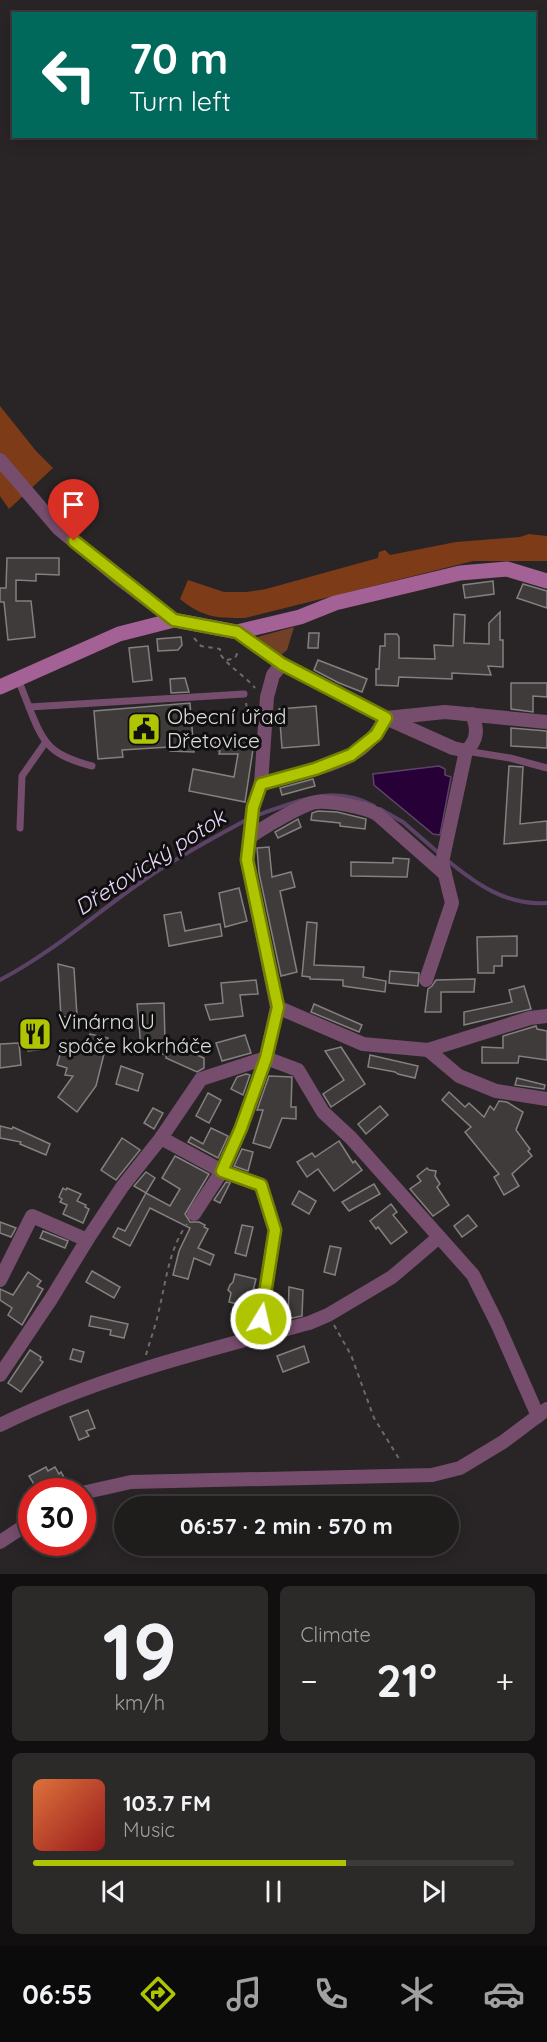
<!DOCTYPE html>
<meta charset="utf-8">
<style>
body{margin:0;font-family:Quicksand,sans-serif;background:#2c2929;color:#f1f3f6;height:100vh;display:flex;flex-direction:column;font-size:22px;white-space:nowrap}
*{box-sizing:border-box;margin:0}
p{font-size:20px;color:#a1a1a3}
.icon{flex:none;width:33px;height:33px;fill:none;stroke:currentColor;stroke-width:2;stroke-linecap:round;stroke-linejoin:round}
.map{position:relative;height:1574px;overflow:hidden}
.panel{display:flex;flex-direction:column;gap:12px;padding:12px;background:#110f0f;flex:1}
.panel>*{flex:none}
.banner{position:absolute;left:12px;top:12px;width:524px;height:126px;border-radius:0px;box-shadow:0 3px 15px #0003,0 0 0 2px #3c3a3b;background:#00695c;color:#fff;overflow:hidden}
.speed{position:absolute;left:18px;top:1478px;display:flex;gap:12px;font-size:30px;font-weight:700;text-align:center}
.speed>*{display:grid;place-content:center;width:78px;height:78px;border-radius:50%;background:#1f1c1c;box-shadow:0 3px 15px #0003,0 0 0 2px #3c3a3b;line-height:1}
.speed .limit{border:9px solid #d22;background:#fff;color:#111}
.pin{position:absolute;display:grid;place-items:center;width:51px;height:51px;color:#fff;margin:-62px -26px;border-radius:50% 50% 50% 0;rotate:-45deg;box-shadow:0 0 6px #0007}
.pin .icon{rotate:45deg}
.me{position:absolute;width:66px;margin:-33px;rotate:9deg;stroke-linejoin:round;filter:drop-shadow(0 0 4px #0008)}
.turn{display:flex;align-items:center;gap:21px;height:126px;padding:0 18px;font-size:27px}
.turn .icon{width:78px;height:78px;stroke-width:2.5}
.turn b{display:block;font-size:42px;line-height:51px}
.big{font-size:45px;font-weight:700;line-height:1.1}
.panel .widget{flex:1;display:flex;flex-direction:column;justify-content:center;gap:9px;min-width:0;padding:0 21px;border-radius:9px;background:#2c2929}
.panel .dial{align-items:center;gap:0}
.dial b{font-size:78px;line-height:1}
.song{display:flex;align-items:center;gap:18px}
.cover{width:72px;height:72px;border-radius:9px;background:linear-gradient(135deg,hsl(20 70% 55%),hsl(0 70% 35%))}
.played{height:6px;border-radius:3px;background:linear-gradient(90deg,#b0c501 65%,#3c3a3b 65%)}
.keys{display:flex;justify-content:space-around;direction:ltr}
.heat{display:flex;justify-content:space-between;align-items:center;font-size:33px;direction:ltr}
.panel .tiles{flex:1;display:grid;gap:12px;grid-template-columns:1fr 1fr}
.widget:last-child{grid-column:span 2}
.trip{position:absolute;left:114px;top:1496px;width:345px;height:60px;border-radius:30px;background:#1f1c1c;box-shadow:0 3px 15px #0003,0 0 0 2px #3c3a3b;font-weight:700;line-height:60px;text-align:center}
.tabs{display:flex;height:96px;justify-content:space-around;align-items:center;background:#0c0b0b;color:#a1a1a3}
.tabs .icon{width:42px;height:42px}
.tabs .current{color:#b0c501}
.tabs b{font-size:27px;color:#f1f3f6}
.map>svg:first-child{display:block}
.green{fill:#724026}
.forest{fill:#7d3b17}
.water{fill:#260037;stroke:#5d4268;stroke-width:1.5}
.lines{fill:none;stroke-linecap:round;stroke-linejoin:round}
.stream{stroke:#5d4268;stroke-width:4}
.building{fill:#3e3b3a;stroke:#848080;stroke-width:1.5}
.path{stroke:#6d6a6a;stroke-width:2;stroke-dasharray:4.5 4.5;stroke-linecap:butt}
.lane{stroke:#774d6d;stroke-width:7}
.street{stroke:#774d6d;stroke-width:14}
.secondary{stroke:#a46195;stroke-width:15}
.route-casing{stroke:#728001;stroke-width:15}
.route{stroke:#b0c501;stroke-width:10}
.labels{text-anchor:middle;stroke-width:6;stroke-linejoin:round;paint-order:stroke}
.poi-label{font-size:21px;fill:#dddbdb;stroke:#100f0f;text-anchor:start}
.water-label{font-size:22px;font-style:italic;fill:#ebd5f9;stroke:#100f0f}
</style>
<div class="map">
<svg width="547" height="1574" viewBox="0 0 547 1574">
<rect width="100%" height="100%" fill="#292526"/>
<!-- green -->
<polygon class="green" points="294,627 287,650 281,655 257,637"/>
<!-- forest -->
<g class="forest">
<polygon points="0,406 36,451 53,468 9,509 0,496"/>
<path d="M529 534 547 536V561H473L245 618C217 618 203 618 180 599L188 580 224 592H247L266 589 378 558 379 552 385 550 390 555 456 542 520 537Z"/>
</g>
<!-- water -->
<polygon class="water" points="439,766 445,769 445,775 451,777 440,835 433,834 374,785 373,774"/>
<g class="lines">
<!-- stream -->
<g class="stream">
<polyline points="380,809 403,822 441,855"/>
<path d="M255 816C296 802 332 783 374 806"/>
<path d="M447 860C476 884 507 906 547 903"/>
<path d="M0 980C52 953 96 913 144 880 177 857 213 838 248 819"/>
</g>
</g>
<!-- building -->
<g class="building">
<polygon points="7,558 59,558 59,575 36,574 36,581 16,580 16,601 31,601 35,637 8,640 4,602 0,602 0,588 6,588"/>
<polygon points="493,581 494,594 465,598 463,585"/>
<polygon points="523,584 547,591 547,608 517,598"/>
<polygon points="500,612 500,640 503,640 503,667 488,666 491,675 452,673 452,679 399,677 398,686 376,685 376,669 379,669 380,646 385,646 385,634 397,634 399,637 399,658 435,659 434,645 453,646 454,614 465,615 464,643 489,644 489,623"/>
<polygon points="309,633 319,633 318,648 308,648"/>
<polygon points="181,637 182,645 178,650 158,651 157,639"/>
<polygon points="148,646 152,680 133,682 129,648"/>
<polygon points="318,660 367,679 362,692 339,683 314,670"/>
<polygon points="185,678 189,692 171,693 170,679"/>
<polygon points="511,683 547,683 547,697 533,696 533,712 511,709"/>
<polygon points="190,703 194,752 170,751 169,747 122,750 123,757 98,759 94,711"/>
<polygon points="316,706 319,745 282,748 279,709"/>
<polygon points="511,728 547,731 547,748 511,746"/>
<polygon points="255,736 245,802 189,791 193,769 234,777 238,754 219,754 220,751 215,750 215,738"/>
<polygon points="509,766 523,767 520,824 547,821 547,840 504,844"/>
<polygon points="313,779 315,786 282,795 280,788"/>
<polygon points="318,811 337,812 366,819 365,829 340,826 340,823 311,820 312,813"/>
<polygon points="298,819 301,827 278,838 275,832"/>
<polygon points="269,847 272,877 291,872 295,887 280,891 297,972 281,976 259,873 257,848"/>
<polygon points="393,858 409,859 407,877 351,876 351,862 393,863"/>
<polygon points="239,888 247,921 225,927 219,893"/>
<polygon points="181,912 185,931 220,924 222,936 169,946 164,915"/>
<polygon points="307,922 317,923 314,965 364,967 363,977 386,981 385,992 343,986 343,980 310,979 310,977 302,976"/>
<polygon points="517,936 517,956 502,956 502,966 494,966 494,973 478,973 477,937"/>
<polygon points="58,964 74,968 77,1016 61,1017"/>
<polygon points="390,971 419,973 418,986 389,983"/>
<polygon points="475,979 474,992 441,992 441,1012 425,1012 428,989 432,986 436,980"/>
<polygon points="256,980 258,994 240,995 243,1016 210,1020 205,1005 223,1003 221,983"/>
<polygon points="524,986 531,1009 464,1025 464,1012 512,1002 509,990"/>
<polygon points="164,1003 165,1041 204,1058 204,1068 197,1072 166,1058 166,1055 141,1047 137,1004"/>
<polygon points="314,1004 362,1025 359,1032 311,1012"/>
<polygon points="536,1026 537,1029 547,1031 547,1060 519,1056 518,1063 482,1063 482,1047 503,1048 503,1036"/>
<polygon points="28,1030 45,1030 46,1049 28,1051"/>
<polygon points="90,1034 108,1038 96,1086 77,1112 58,1097 73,1076 65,1075 67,1068 57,1065 64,1041 88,1046"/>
<polygon points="245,1035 251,1053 222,1061 216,1043"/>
<polygon points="19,1043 21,1065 0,1068 0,1044"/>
<polygon points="341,1047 365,1084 331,1107 323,1094 344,1080 325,1051"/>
<polygon points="370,1055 418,1066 415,1078 398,1074 395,1072 368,1067"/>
<polygon points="121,1066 143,1074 138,1091 116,1084"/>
<polygon points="246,1074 250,1075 243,1095 231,1089 237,1077"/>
<polygon points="269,1076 292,1077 291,1107 296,1107 296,1119 282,1118 270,1148 253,1143 263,1110 257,1110"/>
<polygon points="517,1078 545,1085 544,1089 515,1085"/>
<polygon points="449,1092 465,1107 469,1103 484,1117 490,1106 494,1110 499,1101 507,1102 523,1112 516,1130 530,1149 528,1151 532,1156 512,1174 519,1186 504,1195 494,1177 499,1174 465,1132 471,1127 442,1100"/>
<polygon points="208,1093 221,1100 209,1123 196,1116"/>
<polygon points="380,1106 388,1115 366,1134 358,1124"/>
<polygon points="153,1108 163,1113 154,1129 144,1123"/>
<polygon points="0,1126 12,1129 13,1127 50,1144 46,1155 20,1144 21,1142 0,1138"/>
<polygon points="211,1128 228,1136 218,1158 188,1142 191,1137 203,1144"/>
<polygon points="122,1138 140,1150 116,1180 101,1170"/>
<polygon points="339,1141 353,1163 355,1161 362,1170 334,1191 318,1169 307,1177 297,1162 312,1153 315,1157"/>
<polygon points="242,1149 253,1152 248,1171 234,1166"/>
<polygon points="175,1156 209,1174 185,1214 190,1222 199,1222 205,1225 204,1227 208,1229 198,1248 214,1255 210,1265 194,1258 188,1279 173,1275 179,1251 190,1228 150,1208 130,1246 113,1237 118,1228 125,1231 146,1193 170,1206 180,1189 162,1178"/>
<polygon points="427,1168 429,1170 436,1171 435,1176 440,1184 437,1187 449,1205 433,1216 410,1189 421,1181 417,1176"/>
<polygon points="146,1172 155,1178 146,1193 134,1186"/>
<polygon points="226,1182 230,1183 220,1203 214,1200"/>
<polygon points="374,1184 380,1194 349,1211 342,1202"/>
<polygon points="63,1188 66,1190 67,1188 81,1194 77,1201 86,1205 85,1207 89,1209 83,1223 63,1214 67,1205 60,1202 62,1199 59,1197"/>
<polygon points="299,1191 316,1201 309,1214 292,1204"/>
<polygon points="391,1204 397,1212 393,1215 407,1232 391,1244 378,1227 376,1229 370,1221"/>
<polygon points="468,1215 477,1226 462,1237 454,1226"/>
<polygon points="0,1222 16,1228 11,1237 0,1233"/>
<polygon points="242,1225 253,1227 246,1256 235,1253"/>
<polygon points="43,1231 68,1241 65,1248 40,1238"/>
<polygon points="330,1246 341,1248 335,1275 324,1272"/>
<polygon points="92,1271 120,1287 114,1298 86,1282"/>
<polygon points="28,1272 41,1281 37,1286 43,1289 22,1325 8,1315 12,1308 0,1300 0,1289 13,1295"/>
<polygon points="235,1274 256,1279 249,1307 229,1302 231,1293 228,1290 230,1285 233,1282"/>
<polygon points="289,1287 303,1290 302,1316 288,1319"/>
<polygon points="91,1316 128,1324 124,1338 110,1335 111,1330 89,1326"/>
<polygon points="304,1346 309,1362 283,1372 277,1356"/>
<polygon points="73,1349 84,1352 81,1362 70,1359"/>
<polygon points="30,1350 41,1357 40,1360 43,1362 21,1392 8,1383"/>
<polygon points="88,1410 95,1428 86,1431 89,1436 79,1440 70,1417"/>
<polygon points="46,1467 48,1471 55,1467 59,1474 61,1472 67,1483 52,1491 38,1491 29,1476"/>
</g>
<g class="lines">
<!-- path -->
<g class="path">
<path d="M194 638 201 646 220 649V654C230 668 244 675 255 688"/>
<polyline points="227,660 235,658 239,650"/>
<polyline points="246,703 249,719 253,719"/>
<polyline points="334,1325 351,1355 374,1418 401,1462"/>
<path d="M146 1355C150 1340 156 1325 159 1310 166 1281 169 1249 187 1224"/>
</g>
<!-- lane -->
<g class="lane">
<polyline points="18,679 29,707 244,694"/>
<path d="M29 707C44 746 51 755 92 766"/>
<polyline points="466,751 510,758 547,768"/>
<polyline points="20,828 22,776 45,743"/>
</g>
<!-- street -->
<g class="street">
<polyline points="0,460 58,528 121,580 174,620"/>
<polyline points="237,632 282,664 386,718 445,712 547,722"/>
<polyline points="282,664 273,675 267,697 261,784 253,807 247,860 277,1007 266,1058 298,1070 323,1112 351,1138 473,1275 497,1323 538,1416"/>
<path d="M466 751C478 740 478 729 472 714"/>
<path d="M261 784C287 776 329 768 351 755 367 747 378 732 386 718L453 748 466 751 442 862 452 903 426 980"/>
<path d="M250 837C261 829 304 803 317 802 331 801 364 807 377 814L445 874"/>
<polyline points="277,1007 363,1044 428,1050 530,1018 547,1016"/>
<polyline points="428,1050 459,1076 496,1091 547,1099"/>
<polyline points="161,1138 222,1171 261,1185 275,1230 261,1319 263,1335"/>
<polyline points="194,1214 222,1171 241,1128 266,1058"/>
<polyline points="0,1280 32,1216 87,1240"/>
<polyline points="0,1375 51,1299 87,1240 122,1187 161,1138 201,1079 266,1058"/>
<path d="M0 1425C98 1377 204 1351 309 1323L328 1315 392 1277 439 1237"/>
<polyline points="82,1493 131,1482 432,1475 460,1468 503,1442 547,1409"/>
<polyline points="0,1542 32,1521"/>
</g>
<!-- secondary -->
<polyline class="secondary" points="0,687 119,634 174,620 237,632 300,617 335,603 460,573 507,569 547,581"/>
</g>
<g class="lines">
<defs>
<polyline id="route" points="74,541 174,620 237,632 282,664 386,718 376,735 351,755 315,769 261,784 253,807 247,860 278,1007 266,1058 241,1128 222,1171 261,1185 275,1230 261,1319"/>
</defs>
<!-- route casing -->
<use href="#route" class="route-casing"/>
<!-- route -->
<use href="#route" class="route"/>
</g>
<!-- icons -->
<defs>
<symbol id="civic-square" viewBox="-11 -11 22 22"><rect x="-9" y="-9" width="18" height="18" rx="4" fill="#b0c501" stroke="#100f0f"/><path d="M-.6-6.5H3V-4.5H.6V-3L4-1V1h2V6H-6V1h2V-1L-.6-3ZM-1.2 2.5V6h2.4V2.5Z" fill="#111"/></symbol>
<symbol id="restaurant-square" viewBox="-11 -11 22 22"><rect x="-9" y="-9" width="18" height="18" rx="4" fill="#b0c501" stroke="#100f0f"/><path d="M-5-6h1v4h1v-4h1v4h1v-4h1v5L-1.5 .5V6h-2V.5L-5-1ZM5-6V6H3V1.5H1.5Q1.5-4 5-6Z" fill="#111"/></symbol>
</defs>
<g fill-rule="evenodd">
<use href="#civic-square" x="125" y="710" width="38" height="38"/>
<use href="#restaurant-square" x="16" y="1015" width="38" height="38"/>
</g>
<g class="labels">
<!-- poi labels -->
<g class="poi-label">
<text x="167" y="724">Obecní úřad<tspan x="167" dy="24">Dřetovice</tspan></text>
<text x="58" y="1029">Vinárna U<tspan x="58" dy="24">spáče kokrháče</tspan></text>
</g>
<!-- water labels -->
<g class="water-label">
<text transform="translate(150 862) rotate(-33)" y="8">Dřetovický potok</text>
</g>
</g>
</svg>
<div class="speed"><div class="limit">30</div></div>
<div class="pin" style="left:74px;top:541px;background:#d93025"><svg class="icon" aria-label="arrive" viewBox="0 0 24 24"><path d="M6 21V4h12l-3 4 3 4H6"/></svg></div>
<svg class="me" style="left:261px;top:1319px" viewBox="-20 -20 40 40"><circle r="17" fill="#b0c501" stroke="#fff" stroke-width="3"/><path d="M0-11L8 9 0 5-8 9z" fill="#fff"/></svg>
<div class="trip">06:57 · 2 min · 570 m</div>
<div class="banner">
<div class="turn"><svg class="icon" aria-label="left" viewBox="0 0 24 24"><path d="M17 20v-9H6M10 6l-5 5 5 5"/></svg><div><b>70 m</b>Turn left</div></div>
</div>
</div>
<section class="panel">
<div class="tiles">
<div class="widget dial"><b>19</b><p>km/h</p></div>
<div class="widget"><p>Climate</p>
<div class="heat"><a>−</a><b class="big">21°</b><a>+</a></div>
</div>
<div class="widget">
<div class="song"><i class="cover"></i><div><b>103.7 FM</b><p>Music</p></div></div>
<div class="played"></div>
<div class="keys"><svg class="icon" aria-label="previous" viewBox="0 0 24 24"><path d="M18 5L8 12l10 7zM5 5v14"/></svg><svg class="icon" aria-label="pause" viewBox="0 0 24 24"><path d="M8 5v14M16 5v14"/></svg><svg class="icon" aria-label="next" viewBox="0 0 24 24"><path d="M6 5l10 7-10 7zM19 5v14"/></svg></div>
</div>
</div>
</section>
<nav class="tabs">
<b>06:55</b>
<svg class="icon current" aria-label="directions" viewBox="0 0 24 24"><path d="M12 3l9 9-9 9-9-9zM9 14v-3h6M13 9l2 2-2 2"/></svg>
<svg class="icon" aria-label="music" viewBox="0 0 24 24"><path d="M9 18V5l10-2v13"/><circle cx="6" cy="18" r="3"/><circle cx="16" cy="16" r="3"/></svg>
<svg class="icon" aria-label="phone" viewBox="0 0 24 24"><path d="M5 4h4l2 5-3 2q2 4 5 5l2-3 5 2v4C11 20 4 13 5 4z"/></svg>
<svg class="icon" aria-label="climate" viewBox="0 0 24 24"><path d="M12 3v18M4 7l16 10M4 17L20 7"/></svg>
<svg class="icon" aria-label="car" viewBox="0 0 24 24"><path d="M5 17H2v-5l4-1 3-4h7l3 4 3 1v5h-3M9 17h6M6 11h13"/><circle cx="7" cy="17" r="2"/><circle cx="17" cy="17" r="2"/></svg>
</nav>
